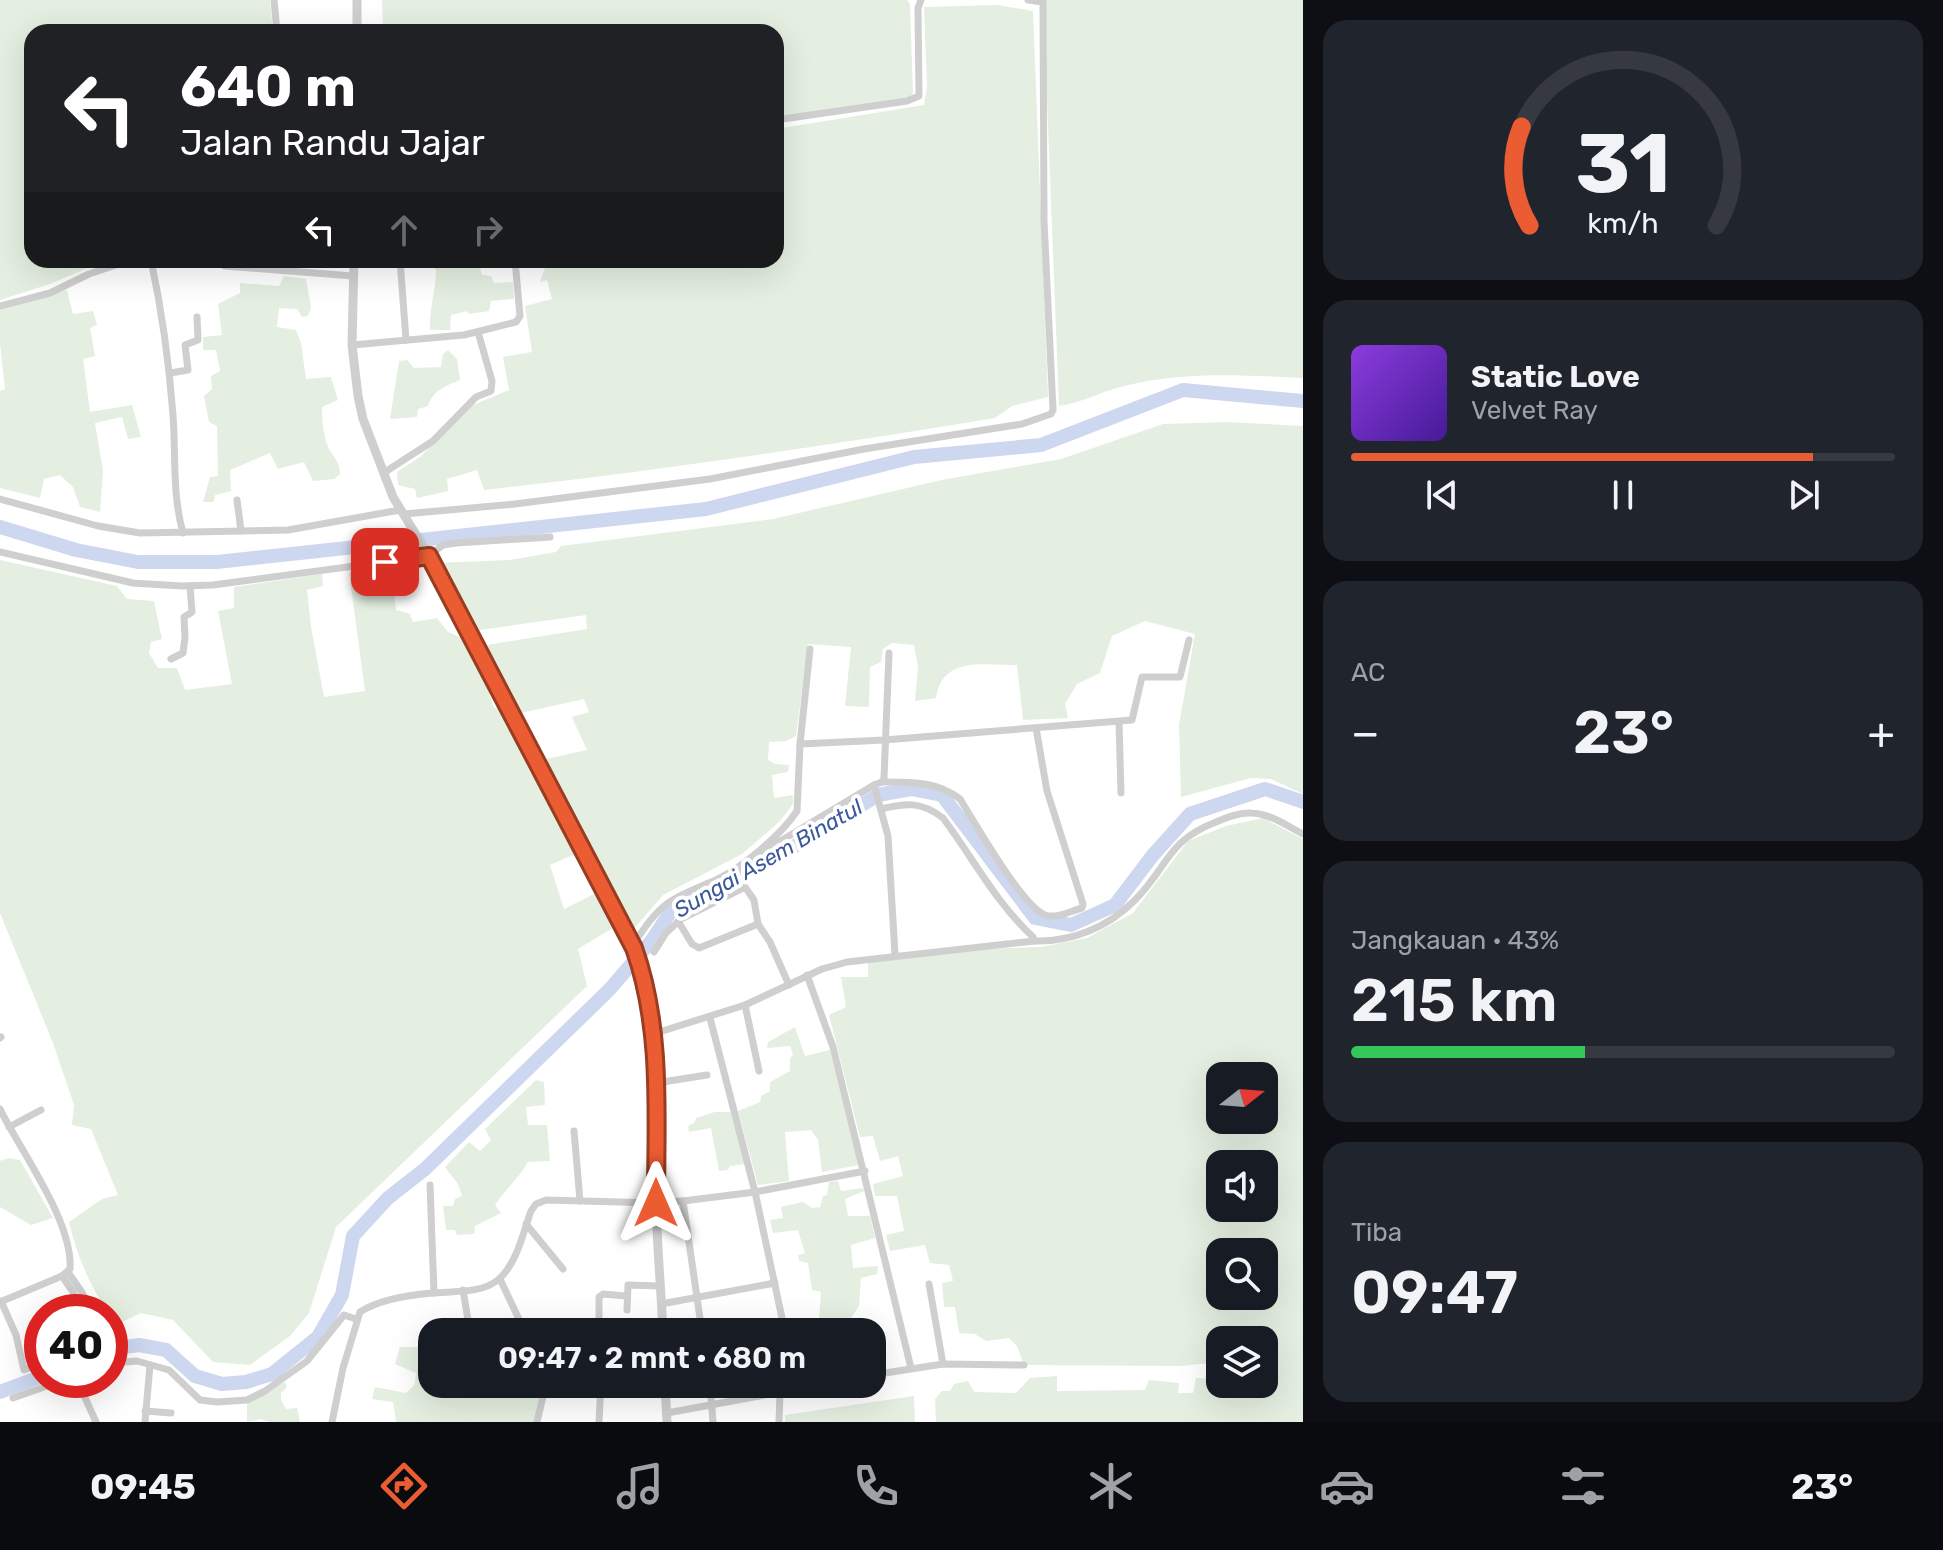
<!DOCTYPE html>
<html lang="id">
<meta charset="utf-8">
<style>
body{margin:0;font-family:Rubik,sans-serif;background:#20242c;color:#f1f3f6;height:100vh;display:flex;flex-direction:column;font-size:30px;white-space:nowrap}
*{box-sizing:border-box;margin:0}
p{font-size:26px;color:#9ea1a6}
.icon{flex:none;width:44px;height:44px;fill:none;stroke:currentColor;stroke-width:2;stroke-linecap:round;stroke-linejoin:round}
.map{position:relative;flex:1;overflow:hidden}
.panel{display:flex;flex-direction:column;gap:20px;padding:20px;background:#0d0f14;width:640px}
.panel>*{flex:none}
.guide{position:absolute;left:24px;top:24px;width:760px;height:244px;border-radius:24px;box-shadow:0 8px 32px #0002;background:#202124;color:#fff;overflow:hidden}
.needle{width:52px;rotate:73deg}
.tools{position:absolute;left:1206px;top:1062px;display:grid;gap:16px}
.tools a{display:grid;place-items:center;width:72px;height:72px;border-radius:16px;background:#171b24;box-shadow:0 8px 32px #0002;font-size:40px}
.speed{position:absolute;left:24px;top:1294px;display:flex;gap:16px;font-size:40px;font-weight:700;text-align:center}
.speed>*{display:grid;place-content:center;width:104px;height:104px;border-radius:50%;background:#171b24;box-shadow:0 8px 32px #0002;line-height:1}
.speed .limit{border:12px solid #d22;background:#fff;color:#111}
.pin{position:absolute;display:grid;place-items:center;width:68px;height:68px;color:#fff;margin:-34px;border-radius:16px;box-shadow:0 4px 12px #0006}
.me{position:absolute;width:88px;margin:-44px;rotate:0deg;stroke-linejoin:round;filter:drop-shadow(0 0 6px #0008)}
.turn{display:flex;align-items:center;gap:28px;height:168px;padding:0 24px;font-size:36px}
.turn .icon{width:104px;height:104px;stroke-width:2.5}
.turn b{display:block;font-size:56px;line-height:68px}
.lanes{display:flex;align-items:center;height:76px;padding:0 24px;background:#0003;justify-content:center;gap:40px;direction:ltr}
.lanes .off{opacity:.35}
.big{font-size:60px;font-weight:600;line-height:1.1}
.panel .card{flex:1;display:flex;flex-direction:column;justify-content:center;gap:12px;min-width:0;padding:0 28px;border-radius:24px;background:#20242c}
.panel .dial{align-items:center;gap:0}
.dial svg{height:208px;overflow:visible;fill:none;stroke:#363941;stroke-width:7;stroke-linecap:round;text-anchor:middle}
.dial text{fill:#f1f3f6;stroke:none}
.song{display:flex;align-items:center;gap:24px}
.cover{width:96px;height:96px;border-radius:12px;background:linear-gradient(135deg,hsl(270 70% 55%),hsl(260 70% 35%))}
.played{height:8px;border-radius:4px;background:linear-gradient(90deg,#eb5c32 85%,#363941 85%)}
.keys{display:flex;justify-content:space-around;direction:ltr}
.heat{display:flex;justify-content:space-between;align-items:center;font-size:44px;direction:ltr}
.charge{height:12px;border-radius:6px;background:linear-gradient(90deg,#34c759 43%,#363941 0)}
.trip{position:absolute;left:418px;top:1318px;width:468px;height:80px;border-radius:24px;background:#171b24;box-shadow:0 8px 32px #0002;font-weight:600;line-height:80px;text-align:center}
.tabs{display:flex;height:128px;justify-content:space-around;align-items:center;background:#090b0e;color:#9ea1a6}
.tabs .icon{width:56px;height:56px}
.tabs .current{color:#eb5c32}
.tabs b{font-size:36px;color:#f1f3f6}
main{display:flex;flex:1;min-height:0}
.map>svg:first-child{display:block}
.green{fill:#e4efe1;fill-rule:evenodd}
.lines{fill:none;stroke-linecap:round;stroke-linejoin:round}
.river{stroke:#cdd7ef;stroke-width:14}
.minor{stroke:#cfcfcf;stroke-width:7}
.tertiary{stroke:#cfcfcf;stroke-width:9}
.route-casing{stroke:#993c20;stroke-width:20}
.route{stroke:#eb5c32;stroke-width:14}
.labels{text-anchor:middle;stroke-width:8;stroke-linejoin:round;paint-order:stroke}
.water-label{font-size:22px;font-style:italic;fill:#3c5999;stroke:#fff}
</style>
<main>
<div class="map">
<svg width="1303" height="1422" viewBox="0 0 1303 1422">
<rect width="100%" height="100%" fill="#fff"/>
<!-- green -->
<g class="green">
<polygon points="0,0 270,0 273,32 32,32 32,260 106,260 50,284 0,300"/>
<polygon points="382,0 907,0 910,4 913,93 910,99 776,118 776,32 383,32"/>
<path d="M1045 0H1303V378C1242 375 1184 371 1124 386 1102 391 1082 403 1059 406L1046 75Z"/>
<path d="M998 5 1033 11 1048 397 1012 406 995 418C825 446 655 471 484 490L477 470 447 479 448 491 417 498 415 489 398 485 397 472 420 457 473 405 509 390 503 357 532 352 525 306 552 299 547 280 540 282 545 268 553 263 552 260H776V129L924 105 927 86 924 7Z"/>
<path d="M431 260H486L479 263 482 275 491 276 494 283 513 282 514 299 491 301 489 311 469 314 468 311 451 315 450 330H430C429 309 436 290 436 270L431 265Z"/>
<path d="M284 276 306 279 311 307 308 316 302 317 297 309 279 308 277 327 296 330 301 343 306 379 331 377 338 400 322 407C322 420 323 436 329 449 334 458 340 462 340 474L334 479 313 481 304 462 278 469 270 453 230 470 231 491 215 495 214 502H203L210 477 218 476 217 426 209 422 204 396 212 389 211 376 220 371 216 350H203V337L222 335 218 304 240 293V283L279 286Z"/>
<polygon points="67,290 73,314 93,311 97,325 90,328 95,356 83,359 90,412 132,405 141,437 128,439 122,417 95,423 103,471 100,512 80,507 73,487 60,475 44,479 40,498 0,488 0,391 5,389 0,344 0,309"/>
<path d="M448 350 457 359 460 380C446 386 433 390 428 406L418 409 417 417 390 419 399 361 407 360 414 368 441 367 443 354Z"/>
<path d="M1227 422 1303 426V794L1271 779 1251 778 1181 797 1179 725 1195 634 1145 621 1112 636 1100 673 1077 684 1065 704 1068 718 1023 720 1017 665C983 665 942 656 936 698L915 701 918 667 914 645 892 643 883 649 881 662 870 667 869 707 845 706 851 647 808 644 796 736 786 741 769 742 768 760 775 764 789 765 788 772 772 775 774 798 793 795V804L780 821 742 854 663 895 633 930 626 924 541 760 587 750 572 717 589 712 584 699 516 714 480 646 587 629 586 615 473 631 435 563 510 560 556 552 561 546 773 519 942 480 1061 459 1163 424Z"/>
<path d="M0 560 117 586 127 599 154 601 162 639 151 642 149 653 158 668H177L185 690 232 684 218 611 234 608V587L322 574 323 586 307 590 311 627 324 697 365 691 349 572 394 567 397 583 393 584 396 610 410 614 413 622 437 618 448 632 462 638 494 691 489 694 494 708 500 707 575 854 550 865 564 909 600 891 616 926 578 949 587 986 336 1227 309 1313 290 1336 250 1365 213 1362 173 1320 141 1313 115 1325 110 1312H107C89 1283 77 1256 69 1222L102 1199 118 1195 91 1129 72 1125 74 1105 53 1043 0 913Z"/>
<path d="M1263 818 1303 839V1422H936L935 1399 942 1391H950L954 1384 968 1381 974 1392 1016 1393 1030 1378 1057 1376V1391L1145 1390 1149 1380 1179 1383 1178 1393H1193L1196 1378 1220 1379V1384H1233L1235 1395 1262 1391 1261 1384H1264V1340H1220V1362L1180 1366 1024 1365 1017 1346 1009 1338 986 1341 975 1334 959 1333 955 1307H944L942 1283 953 1281 949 1265 930 1263 925 1245 890 1251 886 1235 904 1231 897 1196H875L873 1184 903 1176 898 1156 880 1161 873 1136 860 1137 829 1015 846 1007 841 977H868V962L980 949 1041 947 1087 938 1133 913 1188 841 1226 826ZM1220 1076H1264V1120H1220ZM1220 1164H1264V1208H1220ZM1220 1252H1264V1296H1220Z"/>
<polygon points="795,1027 805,1056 830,1050 859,1156 859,1165 822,1172 818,1140 811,1130 785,1132 789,1181 758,1185 738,1111 760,1102 761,1096 770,1091 770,1082 790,1071 790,1059 793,1054 790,1046 767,1048 768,1042"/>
<path d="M536 1080 544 1082 545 1105 526 1107 528 1125H547L550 1161 528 1162C519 1178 505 1190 495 1205L501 1213 475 1226 474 1234 457 1235 455 1230H446L443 1206H453L455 1199 462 1196 458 1184 445 1167 469 1142 480 1151 491 1140 485 1129Z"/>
<polygon points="715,1112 731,1112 745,1164 730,1166 728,1170 719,1171 711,1128 689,1132 688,1126 694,1123 696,1118"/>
<polygon points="9,1158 20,1160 53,1218 31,1225 0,1207 0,1161"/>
<polygon points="838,1181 841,1191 863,1188 864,1191 845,1199 848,1216 870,1216 875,1238 851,1245 853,1268 878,1266 877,1274 861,1278 859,1306 851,1318 819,1320 821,1292 812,1290 808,1263 799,1261 798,1255 805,1253 798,1230 773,1233 770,1220 783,1218 781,1207 803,1202 812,1208 820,1207 823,1196 827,1195 829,1182"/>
<polygon points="400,1347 421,1347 429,1373 432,1373 432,1384 536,1384 526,1385 528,1396 540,1398 535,1422 396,1422 393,1402 372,1399 375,1387 406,1393 415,1384 416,1373 395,1364"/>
<polygon points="285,1382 287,1387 281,1393 281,1400 286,1409 297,1408 300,1422 269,1422 260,1419 247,1422 247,1402"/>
<polygon points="914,1396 915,1422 785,1422 785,1415"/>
</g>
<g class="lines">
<!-- river -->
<g class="river">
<polyline points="0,527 76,550 138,562 217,562 706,509 914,457 1041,445 1183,390 1303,401"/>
<polyline points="110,1349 139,1345 166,1350 195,1376 222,1384 246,1382 272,1374 318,1337 342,1295 353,1236 388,1198 425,1169 610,989 652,940 673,908 782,854 878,795 911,789 942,795 1035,918 1071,925 1115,905 1153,855 1190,814 1265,789 1303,802"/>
<polyline points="0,1392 42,1376"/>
</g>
<!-- minor -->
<g class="minor">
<polyline points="274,0 277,32"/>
<polyline points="776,120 907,101 919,96 918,8 921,0"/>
<path d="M151 260C162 311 169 363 173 415 176 455 172 493 183 533"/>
<polyline points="221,260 224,266 353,276"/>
<polyline points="400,260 406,340"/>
<polyline points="0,306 50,293 89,274 131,260"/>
<polyline points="352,345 464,335 516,322 520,316 515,260"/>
<polyline points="170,373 188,370 185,345 198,340 197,317"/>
<polyline points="385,472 433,441 476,397 491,391 492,381 478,332"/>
<polyline points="0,499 98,526 140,533 288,530 400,510"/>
<polyline points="237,500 241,531"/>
<polyline points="404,514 515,504 710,479 864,449 1022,424 1051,414 1053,410 1044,221 1043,2 1028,0"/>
<polyline points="0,552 133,583 182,586 213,585 429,556 443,545 456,543 550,537"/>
<polyline points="889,653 884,778 882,782 874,785 888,836 895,955"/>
<polyline points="171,659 183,653 185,637 184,617 192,612 190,586"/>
<polyline points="1119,722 1121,793"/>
<polyline points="800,744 884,740 1132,720 1142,677 1180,677 1189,640"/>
<path d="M882 782C911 782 936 781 960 799 975 823 1022 906 1045 915 1057 919 1071 911 1082 908L1083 904 1047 791 1036 728"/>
<polyline points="759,854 874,785"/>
<polyline points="678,921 692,944 699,948 758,924"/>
<path d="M1034 941C1071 942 1107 928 1134 901 1168 868 1166 841 1216 822 1227 817 1240 812 1252 813 1271 814 1287 826 1303 834"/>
<path d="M633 945C643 930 653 914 668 903 684 892 701 887 718 879 744 866 781 835 797 811L800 744 810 649"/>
<polyline points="654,952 666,933 681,919 745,887 754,900 758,924 770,942 789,985"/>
<polyline points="807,975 833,1047 911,1368"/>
<polyline points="745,1005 759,1071"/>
<polyline points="710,1018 755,1192 785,1332"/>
<path d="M653 1034 745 1005 822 969 847 962 1034 941 1033 937C996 903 973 858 943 818 921 801 906 803 881 809"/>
<polyline points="0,1038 1,1037"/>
<polyline points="656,1083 707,1075"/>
<path d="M0 1109C21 1152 73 1221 70 1269L62 1276 0 1302"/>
<polyline points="9,1127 41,1110"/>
<polyline points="574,1131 580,1201"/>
<polyline points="430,1185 434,1293"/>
<polyline points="683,1201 755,1192 865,1171"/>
<polyline points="526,1224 563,1269"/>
<polyline points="68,1272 83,1294 91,1312"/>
<polyline points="62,1276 73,1292 82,1312"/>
<polyline points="500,1279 525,1332"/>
<polyline points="929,1284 943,1364"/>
<polyline points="463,1290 470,1332"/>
<polyline points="1,1301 16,1335 24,1370 42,1363"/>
<polyline points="661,1304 775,1283"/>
<polyline points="627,1310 628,1285 659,1286"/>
<polyline points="599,1332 599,1297 603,1294 626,1296"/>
<polyline points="110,1363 137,1361 169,1370 200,1400 217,1402 247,1400 265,1391 307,1361 344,1315 356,1319"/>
<polyline points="872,1375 943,1364 1024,1365"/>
<polyline points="77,1380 96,1422"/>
<polyline points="710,1384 713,1422"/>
<polyline points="13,1398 64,1380"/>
<polyline points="145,1411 171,1413"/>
<polyline points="667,1413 824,1384"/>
<polyline points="145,1422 150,1365"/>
<path d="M332 1422 343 1368 360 1312C380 1299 408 1295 432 1293 453 1291 482 1294 499 1279 517 1263 523 1233 531 1211L536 1204 546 1200 656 1203 683 1201 702 1332"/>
<polyline points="537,1422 546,1384"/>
<polyline points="599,1422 601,1384"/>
<polyline points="779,1422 780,1393"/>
</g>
<!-- tertiary -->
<g class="tertiary">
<polyline points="357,0 357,32"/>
<path d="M354 260 352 345 358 396 363 419 393 497 429 556 633 945C666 1025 655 1118 656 1202 657 1246 661 1289 663 1332"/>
<polyline points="665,1384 667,1422"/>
</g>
</g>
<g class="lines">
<defs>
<path id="route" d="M385 562 429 556 634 948C663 1029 656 1118 656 1203"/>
</defs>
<!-- route casing -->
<use href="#route" class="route-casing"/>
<!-- route -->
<use href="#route" class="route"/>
</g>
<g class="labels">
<!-- water labels -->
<g class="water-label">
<text transform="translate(768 858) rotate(-30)" y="8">Sungai Asem Binatul</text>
</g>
</g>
</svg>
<div class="tools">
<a><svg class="needle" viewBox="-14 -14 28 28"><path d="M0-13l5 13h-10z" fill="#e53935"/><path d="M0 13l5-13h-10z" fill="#9ea1a6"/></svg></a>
<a><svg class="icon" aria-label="sound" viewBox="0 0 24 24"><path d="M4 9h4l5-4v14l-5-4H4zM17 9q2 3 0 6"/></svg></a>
<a><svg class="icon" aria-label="search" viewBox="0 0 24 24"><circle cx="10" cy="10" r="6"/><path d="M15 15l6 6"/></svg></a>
<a><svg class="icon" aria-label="layers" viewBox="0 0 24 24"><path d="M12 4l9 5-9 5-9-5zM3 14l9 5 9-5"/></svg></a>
</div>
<div class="speed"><div class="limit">40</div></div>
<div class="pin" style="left:385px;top:562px;background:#d93025"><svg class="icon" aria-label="arrive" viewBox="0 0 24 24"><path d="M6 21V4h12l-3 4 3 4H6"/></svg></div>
<svg class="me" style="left:656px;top:1203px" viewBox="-20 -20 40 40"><path d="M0-17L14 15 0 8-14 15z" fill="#eb5c32" stroke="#fff" stroke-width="4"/></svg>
<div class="trip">09:47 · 2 mnt · 680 m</div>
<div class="guide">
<div class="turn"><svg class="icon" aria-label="left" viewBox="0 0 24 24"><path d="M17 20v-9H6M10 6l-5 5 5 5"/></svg><div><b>640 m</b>Jalan Randu Jajar</div></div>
<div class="lanes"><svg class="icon" aria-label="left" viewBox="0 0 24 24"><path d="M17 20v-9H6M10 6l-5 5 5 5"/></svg><svg class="icon off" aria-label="ahead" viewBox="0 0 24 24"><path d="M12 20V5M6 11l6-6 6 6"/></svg><svg class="icon off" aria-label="right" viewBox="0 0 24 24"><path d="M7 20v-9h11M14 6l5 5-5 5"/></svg></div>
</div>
</div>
<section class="panel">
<div class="card dial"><svg viewBox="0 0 100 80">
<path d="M14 69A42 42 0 1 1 86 69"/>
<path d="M14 69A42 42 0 0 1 11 31" stroke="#eb5c32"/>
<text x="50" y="56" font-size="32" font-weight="700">31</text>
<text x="50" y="72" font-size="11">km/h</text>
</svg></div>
<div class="card">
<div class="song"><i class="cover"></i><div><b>Static Love</b><p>Velvet Ray</p></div></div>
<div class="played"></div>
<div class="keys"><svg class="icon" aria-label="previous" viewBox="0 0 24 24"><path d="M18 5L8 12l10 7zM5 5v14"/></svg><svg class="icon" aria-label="pause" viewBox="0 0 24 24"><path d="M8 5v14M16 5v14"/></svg><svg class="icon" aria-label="next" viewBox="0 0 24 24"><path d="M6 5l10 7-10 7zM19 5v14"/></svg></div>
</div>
<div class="card"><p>AC</p>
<div class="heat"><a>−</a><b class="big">23°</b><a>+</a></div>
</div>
<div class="card"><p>Jangkauan · 43%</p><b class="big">215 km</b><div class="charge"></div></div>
<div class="card"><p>Tiba</p><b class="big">09:47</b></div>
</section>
</main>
<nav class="tabs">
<b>09:45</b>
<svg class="icon current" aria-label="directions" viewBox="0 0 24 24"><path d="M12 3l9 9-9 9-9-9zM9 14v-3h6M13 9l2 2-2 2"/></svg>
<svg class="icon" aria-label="music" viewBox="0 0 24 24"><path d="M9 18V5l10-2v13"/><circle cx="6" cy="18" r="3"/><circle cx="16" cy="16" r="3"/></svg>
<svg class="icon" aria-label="phone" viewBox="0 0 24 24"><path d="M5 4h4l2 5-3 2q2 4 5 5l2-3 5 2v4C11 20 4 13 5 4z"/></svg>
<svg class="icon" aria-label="climate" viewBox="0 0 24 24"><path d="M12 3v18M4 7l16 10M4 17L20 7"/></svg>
<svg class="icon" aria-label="car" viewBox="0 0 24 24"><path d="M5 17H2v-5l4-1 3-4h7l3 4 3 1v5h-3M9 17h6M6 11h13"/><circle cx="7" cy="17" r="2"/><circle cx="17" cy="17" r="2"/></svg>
<svg class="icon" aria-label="filters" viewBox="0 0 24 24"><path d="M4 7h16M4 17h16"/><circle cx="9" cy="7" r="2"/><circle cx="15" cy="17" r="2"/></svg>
<b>23°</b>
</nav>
